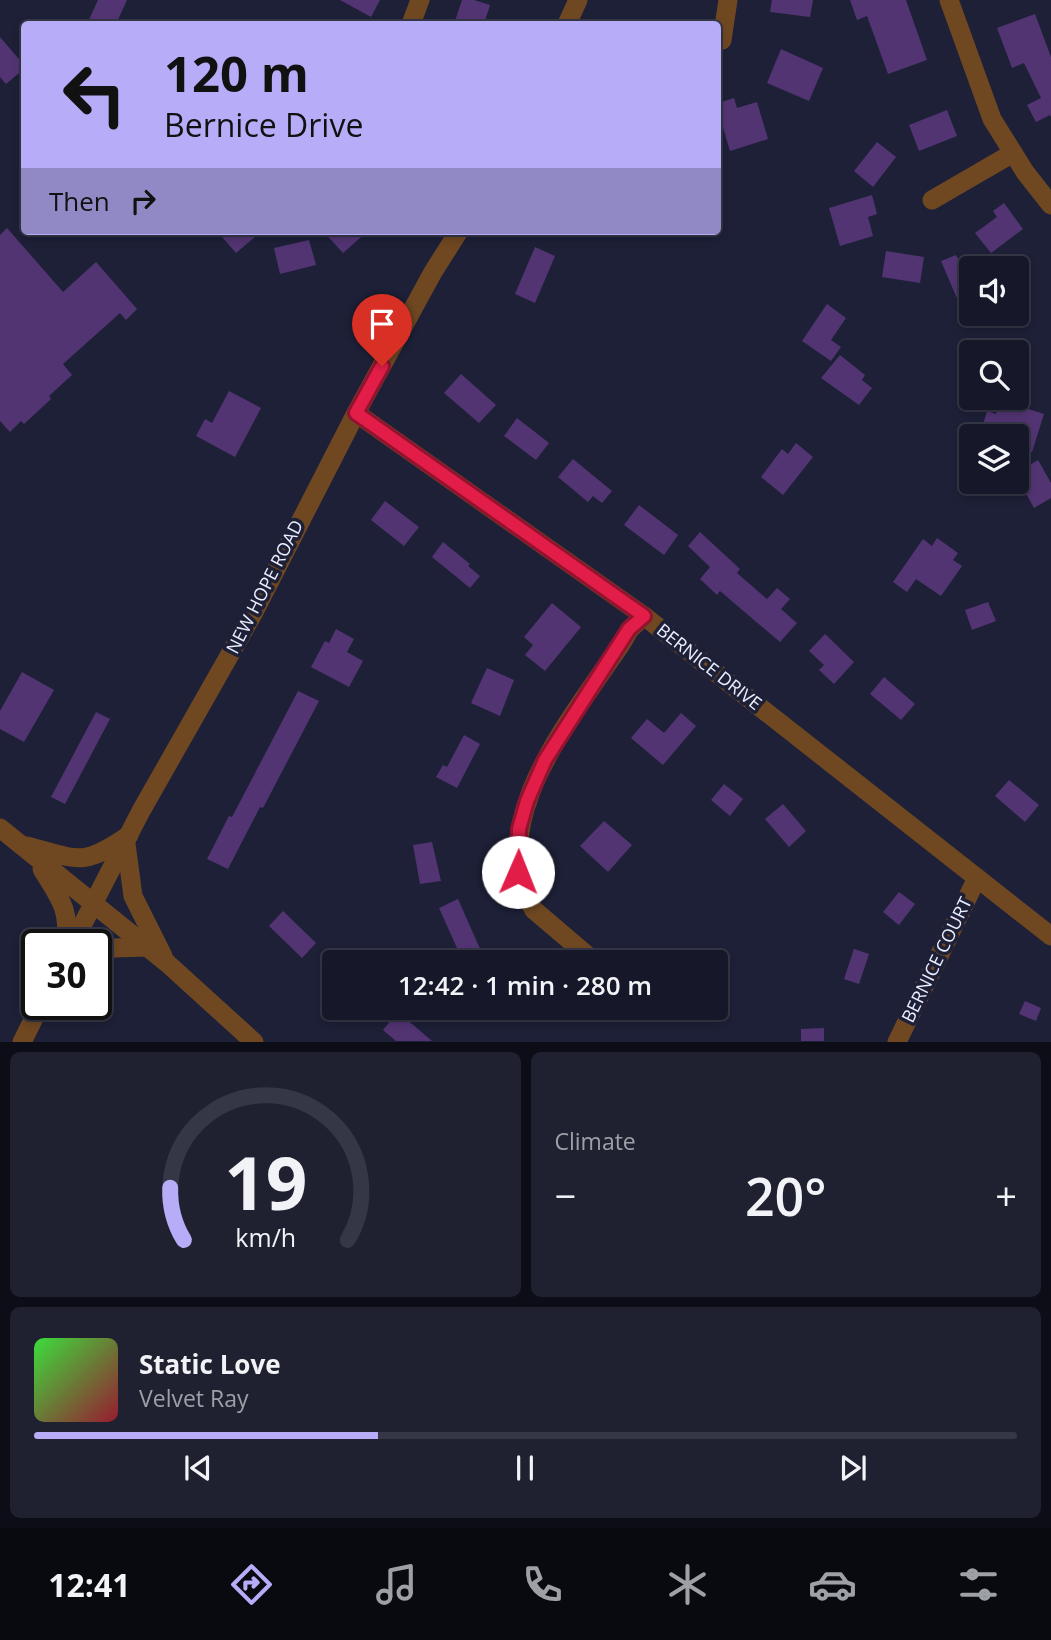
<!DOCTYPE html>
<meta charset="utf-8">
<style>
body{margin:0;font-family:"Open Sans",sans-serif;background:#1f2131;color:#f1f3f6;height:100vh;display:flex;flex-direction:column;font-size:26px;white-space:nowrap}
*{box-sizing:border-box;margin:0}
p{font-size:23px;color:#9ea0a8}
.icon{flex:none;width:38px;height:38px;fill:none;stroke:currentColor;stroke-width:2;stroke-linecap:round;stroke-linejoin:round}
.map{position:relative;height:1042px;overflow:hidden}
.panel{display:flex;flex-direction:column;gap:10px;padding:10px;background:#0c0d17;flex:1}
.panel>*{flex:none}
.hud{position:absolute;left:21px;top:21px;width:700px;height:214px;border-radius:7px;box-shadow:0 4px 10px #0003,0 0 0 2px #353746;background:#b6acf8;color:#111;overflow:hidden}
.tools{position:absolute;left:959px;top:256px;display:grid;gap:14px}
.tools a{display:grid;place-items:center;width:70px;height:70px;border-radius:7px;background:#161829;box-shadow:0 4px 10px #0003,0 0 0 2px #353746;font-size:35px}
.speed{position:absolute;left:21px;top:929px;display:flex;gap:14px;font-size:35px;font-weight:700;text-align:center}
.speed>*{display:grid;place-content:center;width:91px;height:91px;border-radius:50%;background:#161829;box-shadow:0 4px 10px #0003,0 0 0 2px #353746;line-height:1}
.speed .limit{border:4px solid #111;border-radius:10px;background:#fff;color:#111}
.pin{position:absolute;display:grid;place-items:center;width:60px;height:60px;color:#fff;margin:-72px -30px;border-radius:50% 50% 50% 0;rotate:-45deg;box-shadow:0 0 7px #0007}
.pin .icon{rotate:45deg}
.me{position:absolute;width:77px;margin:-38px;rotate:1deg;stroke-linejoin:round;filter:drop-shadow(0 0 5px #0008)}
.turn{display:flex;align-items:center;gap:24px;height:147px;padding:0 28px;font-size:32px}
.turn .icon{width:91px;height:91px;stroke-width:2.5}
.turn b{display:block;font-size:49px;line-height:60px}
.then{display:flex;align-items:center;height:66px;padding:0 28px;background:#0003;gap:14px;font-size:26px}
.big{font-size:52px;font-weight:600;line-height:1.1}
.panel .card{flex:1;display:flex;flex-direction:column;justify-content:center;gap:10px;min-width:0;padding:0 24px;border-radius:10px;background:#1f2131}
.panel .dial{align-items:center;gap:0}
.dial svg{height:182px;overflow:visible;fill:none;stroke:#353746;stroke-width:7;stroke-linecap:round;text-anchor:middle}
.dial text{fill:#f1f3f6;stroke:none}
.song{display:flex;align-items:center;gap:21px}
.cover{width:84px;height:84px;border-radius:10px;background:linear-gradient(135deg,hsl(120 70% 55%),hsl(350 70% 35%))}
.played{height:7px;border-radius:4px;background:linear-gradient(90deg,#b6acf8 35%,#353746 35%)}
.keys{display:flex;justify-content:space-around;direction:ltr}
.heat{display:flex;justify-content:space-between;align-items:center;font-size:38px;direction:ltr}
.panel .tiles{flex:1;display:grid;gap:10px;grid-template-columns:1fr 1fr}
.card:last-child{grid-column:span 2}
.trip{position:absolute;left:322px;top:950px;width:406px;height:70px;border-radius:7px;background:#161829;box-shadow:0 4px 10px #0003,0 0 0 2px #353746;font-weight:600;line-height:70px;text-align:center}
.tab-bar{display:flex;height:112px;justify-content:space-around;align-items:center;background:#090a10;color:#9ea0a8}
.tab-bar .icon{width:49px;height:49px}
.tab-bar .on{color:#b6acf8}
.tab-bar b{font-size:32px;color:#f1f3f6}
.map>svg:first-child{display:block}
.building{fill:#533473}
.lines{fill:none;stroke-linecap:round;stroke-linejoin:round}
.minor{stroke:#6f4822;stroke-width:19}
.route-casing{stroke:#92132f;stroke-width:18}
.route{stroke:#e11d48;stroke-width:12}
.labels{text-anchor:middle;stroke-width:7;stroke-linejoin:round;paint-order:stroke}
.street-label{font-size:18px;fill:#eaeefe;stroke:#1d2037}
</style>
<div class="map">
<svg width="1051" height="1042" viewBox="0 0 1051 1042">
<rect width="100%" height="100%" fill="#1d2037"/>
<!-- building -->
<g class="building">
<polygon points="98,0 127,0 116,24 87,24"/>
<polygon points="340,0 380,0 371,17"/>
<polygon points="462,0 474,0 490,5 484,24 454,24"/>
<polygon points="772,0 813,0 810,17 770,12"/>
<polygon points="850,0 906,0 927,60 888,74 867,16 857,20"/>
<polygon points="1035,14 1051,57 1051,117 1050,115 1036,122 1027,105 1041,98 1024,63 1012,68 997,28"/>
<polygon points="0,37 24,65 24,69 6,84 0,77"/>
<polygon points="781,49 823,68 809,101 767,83"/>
<polygon points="734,98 737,108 757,102 768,139 730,151 718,111 718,103"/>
<polygon points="947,110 957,136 919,151 909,125"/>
<polygon points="877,142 896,157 873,187 854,171"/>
<polygon points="872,195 877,214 868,217 873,236 840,246 829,208"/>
<polygon points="1004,203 1023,229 991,253 975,233 997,217 993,211"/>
<polygon points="7,228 63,292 96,262 137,309 126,320 120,313 63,364 72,375 49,396 51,399 24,424 21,421 10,432 0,421 0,235"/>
<polygon points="217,231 262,231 236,253"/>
<polygon points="323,231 368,231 343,253"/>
<polygon points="309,240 316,265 280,274 274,248"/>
<polygon points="535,247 555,256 535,303 515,294"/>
<polygon points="886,251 924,257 920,283 882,277"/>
<polygon points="956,255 961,264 971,259 971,298 959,303 941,261"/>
<polygon points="827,304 846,318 831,340 841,347 831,361 802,341"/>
<polygon points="840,355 865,375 862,380 872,388 859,405 821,378"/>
<polygon points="461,374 496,405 479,423 444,393"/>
<polygon points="229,391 261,408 235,457 196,436 205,419 212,423"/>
<polygon points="1000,400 1044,414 1032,452 1017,448 1017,436 989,436 991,428 983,425 987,411 996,414"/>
<polygon points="517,418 549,443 536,460 504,436"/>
<polygon points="796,443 813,457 783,495 761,477 782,449 788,454"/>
<polygon points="573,459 612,491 602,503 593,496 588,502 558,477"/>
<polygon points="1038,460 1051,483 1051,498 1034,508 1017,477 1017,473"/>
<polygon points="385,501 419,527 404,546 371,520"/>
<polygon points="639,505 678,535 664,555 624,525"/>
<polygon points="700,532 740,569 737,573 767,599 777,588 790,599 781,609 797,623 780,642 720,591 717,595 700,579 710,567 688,546"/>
<polygon points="937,538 958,553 953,560 962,566 941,596 916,579 907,592 893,582 923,539 932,546"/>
<polygon points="443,542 470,564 468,566 480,576 470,588 432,557"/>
<polygon points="988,602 996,621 972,630 965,610"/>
<polygon points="552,603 581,627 545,671 525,655 533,645 524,637"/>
<polygon points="336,629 354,639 347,652 363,661 349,687 311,667 325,641 329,643"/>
<polygon points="825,634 854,662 834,684 819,670 824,665 809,651"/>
<polygon points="487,668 514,680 500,716 471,703"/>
<polygon points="22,672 54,690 24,742 0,729 0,711"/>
<polygon points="884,677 915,704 901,720 870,694"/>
<polygon points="298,691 319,701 263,808 260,807 228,869 207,859 229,816 232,817"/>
<polygon points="96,712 110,719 65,804 51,797"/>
<polygon points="681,713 696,726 663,765 631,738 647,719 664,733"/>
<polygon points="464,735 480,744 457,788 436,777 443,765 447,767"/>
<polygon points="1009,780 1039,805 1025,822 995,796"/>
<polygon points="724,784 743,799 730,816 711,800"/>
<polygon points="783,804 806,831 789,847 765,819"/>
<polygon points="604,821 632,845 608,872 580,846"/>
<polygon points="432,842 441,881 420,884 413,845"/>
<polygon points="899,892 915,904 899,925 883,912"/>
<polygon points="458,899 481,951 462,959 439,908"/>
<polygon points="283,911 316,943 302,958 269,926"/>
<polygon points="854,949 869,954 859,984 844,979"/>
<polygon points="1025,1001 1041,1008 1036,1021 1019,1014"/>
<polygon points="398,1012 432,1041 396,1041 383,1030"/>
<polygon points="824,1028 824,1041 801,1041 801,1029"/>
</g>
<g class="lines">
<!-- minor -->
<g class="minor">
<polyline points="949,0 992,119 1025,172 1051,205"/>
<polyline points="411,24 420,0"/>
<polyline points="567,24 578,0"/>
<polyline points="722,40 728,0"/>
<polyline points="932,200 1013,153"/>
<polyline points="356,413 644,616 1051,936"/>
<polyline points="0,828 167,963 254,1042"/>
<polyline points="126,844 133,896 163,956"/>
<path d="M27 846C79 860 83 867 129 835"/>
<path d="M42 869C60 899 70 908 66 945"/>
<polyline points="72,945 141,811 254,612 356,413 433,272 459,231"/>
<polyline points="96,953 114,948 148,947"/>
<path d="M595 962 534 910C485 829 561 732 606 666 614 654 623 643 629 630L644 616"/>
<polyline points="22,1042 41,1004"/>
<polyline points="897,1042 977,878"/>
</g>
</g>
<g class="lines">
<defs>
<polyline id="route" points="382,366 356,413 644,616 629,629 545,760 527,801 519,829 518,872"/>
</defs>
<!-- route casing -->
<use href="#route" class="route-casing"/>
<!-- route -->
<use href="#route" class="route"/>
</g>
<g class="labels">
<!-- street labels -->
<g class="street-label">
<text transform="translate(265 587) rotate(-63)" y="6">NEW HOPE ROAD</text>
<text transform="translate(709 667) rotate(38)" y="6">BERNICE DRIVE</text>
<text transform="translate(937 960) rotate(-64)" y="6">BERNICE COURT</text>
</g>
</g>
</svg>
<div class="tools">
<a><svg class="icon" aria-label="sound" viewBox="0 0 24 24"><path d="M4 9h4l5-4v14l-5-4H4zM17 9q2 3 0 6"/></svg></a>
<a><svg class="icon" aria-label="search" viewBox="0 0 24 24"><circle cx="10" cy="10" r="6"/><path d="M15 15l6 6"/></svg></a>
<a><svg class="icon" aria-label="layers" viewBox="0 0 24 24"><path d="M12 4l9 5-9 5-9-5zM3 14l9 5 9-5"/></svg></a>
</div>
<div class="speed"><div class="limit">30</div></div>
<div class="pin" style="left:382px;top:366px;background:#d93025"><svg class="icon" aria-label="arrive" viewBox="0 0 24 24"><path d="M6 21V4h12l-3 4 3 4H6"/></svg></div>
<svg class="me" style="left:518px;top:872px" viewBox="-20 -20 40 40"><circle r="19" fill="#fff"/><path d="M0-13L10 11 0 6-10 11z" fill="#e11d48"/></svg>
<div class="trip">12:42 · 1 min · 280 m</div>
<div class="hud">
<div class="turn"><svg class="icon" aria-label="left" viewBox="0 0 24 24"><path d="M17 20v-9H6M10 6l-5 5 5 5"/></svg><div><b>120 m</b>Bernice Drive</div></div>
<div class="then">Then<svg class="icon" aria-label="right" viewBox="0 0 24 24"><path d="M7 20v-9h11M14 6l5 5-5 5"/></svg></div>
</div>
</div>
<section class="panel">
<div class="tiles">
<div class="card dial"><svg viewBox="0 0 100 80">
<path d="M14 69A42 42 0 1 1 86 69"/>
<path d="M14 69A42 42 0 0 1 8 46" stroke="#b6acf8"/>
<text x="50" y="56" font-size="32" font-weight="700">19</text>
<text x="50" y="72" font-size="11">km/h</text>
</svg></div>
<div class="card"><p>Climate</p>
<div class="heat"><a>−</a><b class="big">20°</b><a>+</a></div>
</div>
<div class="card">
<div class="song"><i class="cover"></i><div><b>Static Love</b><p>Velvet Ray</p></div></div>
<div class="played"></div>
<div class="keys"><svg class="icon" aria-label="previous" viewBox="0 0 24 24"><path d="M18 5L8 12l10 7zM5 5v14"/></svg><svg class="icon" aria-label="pause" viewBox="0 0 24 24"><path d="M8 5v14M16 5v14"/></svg><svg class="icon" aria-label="next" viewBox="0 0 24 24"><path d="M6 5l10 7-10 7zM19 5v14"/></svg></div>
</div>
</div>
</section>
<nav class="tab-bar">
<b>12:41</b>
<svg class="icon on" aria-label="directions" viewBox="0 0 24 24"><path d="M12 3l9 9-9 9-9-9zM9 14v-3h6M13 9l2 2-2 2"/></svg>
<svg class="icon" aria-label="music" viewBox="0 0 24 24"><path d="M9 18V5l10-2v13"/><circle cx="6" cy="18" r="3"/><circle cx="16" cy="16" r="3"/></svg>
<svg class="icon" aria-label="phone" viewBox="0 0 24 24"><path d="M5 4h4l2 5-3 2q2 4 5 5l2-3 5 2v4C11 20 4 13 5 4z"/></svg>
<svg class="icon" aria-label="climate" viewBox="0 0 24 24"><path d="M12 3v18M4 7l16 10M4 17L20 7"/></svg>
<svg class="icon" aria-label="car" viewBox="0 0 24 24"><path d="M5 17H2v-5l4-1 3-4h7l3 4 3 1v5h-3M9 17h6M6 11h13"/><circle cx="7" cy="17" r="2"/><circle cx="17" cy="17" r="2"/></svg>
<svg class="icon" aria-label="filters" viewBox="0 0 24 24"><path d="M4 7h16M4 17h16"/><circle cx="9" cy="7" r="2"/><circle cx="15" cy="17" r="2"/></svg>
</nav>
